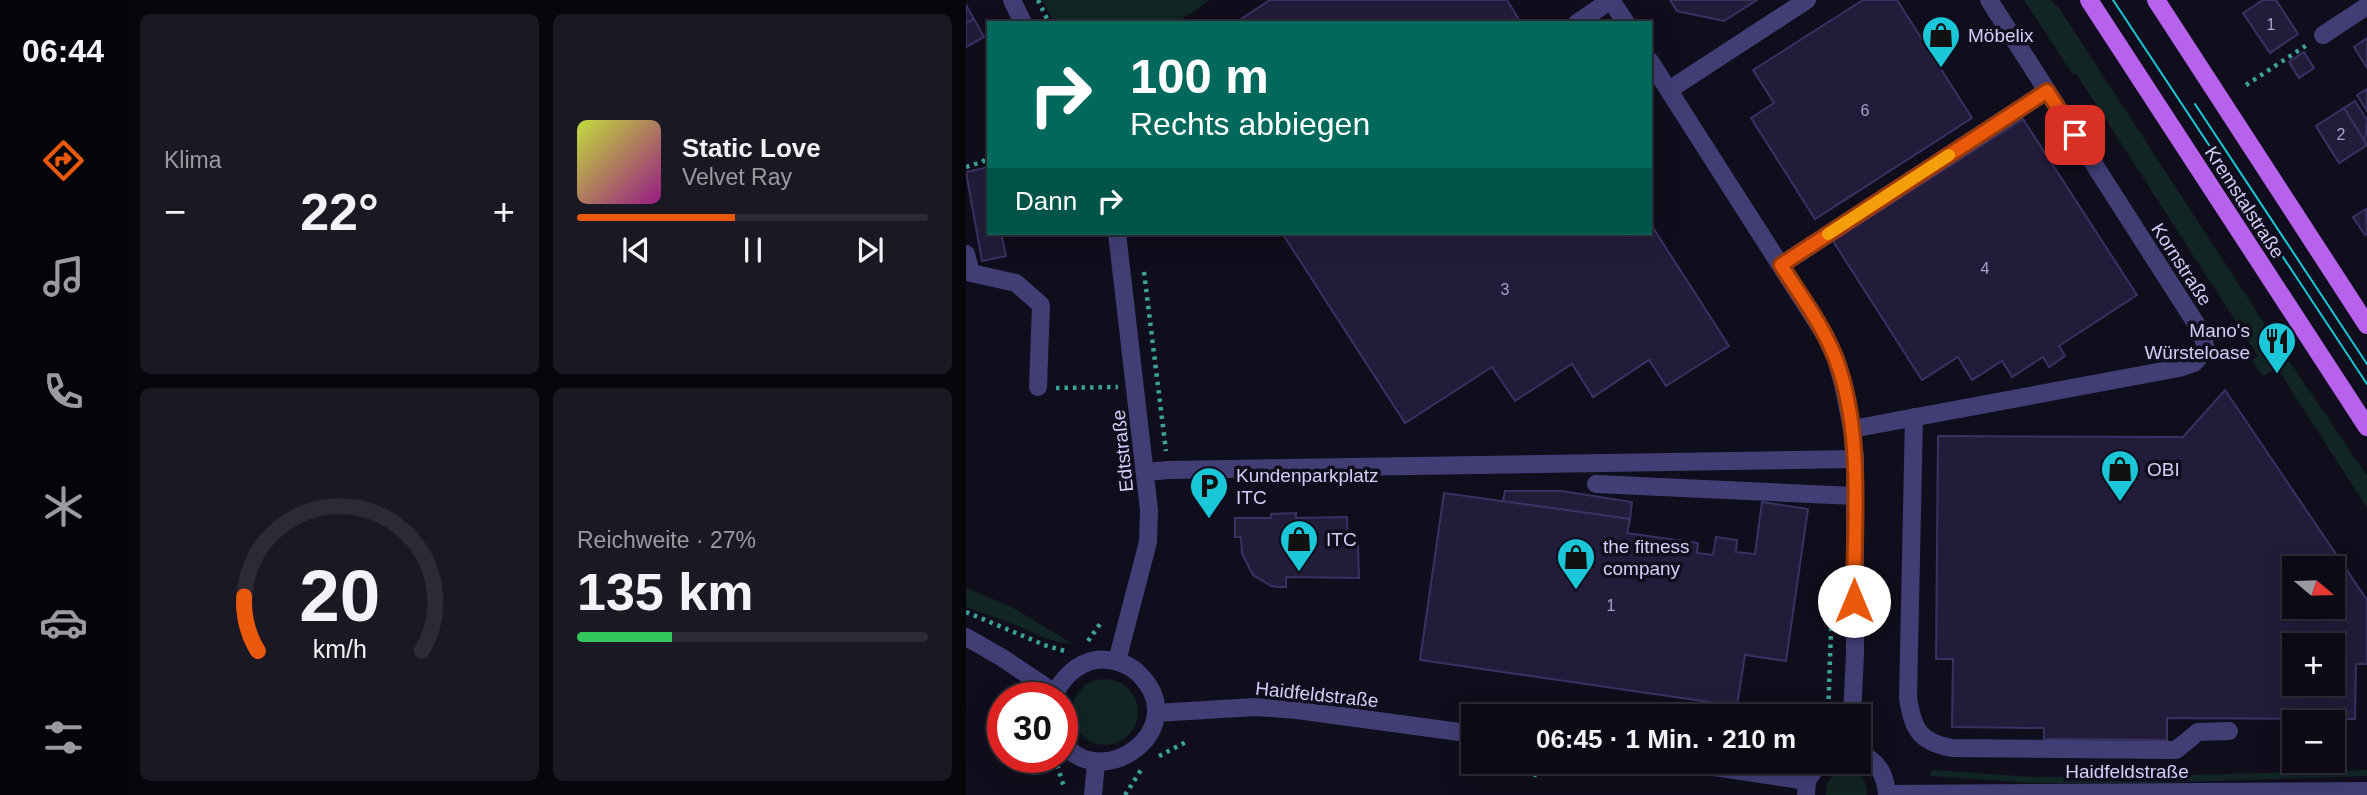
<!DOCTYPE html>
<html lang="de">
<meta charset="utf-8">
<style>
body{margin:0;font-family:Arial,sans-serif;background:#1a1822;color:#f1f3f6;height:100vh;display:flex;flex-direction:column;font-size:26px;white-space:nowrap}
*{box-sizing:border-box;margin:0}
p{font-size:23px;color:#9a9aa0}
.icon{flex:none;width:38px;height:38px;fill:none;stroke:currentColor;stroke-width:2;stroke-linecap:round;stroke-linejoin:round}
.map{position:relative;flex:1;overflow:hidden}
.drawer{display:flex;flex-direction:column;gap:14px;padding:14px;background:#07060c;width:840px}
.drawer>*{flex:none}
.hud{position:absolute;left:21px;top:21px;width:665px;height:214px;border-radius:0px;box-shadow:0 7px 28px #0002,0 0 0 2px #2c2b34;background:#00695c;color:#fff;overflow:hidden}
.needle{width:46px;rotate:109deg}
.fabs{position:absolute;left:1316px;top:556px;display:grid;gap:14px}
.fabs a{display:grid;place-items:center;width:63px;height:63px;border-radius:0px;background:#0c0a15;box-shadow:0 7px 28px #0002,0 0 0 2px #2c2b34;font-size:35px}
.speed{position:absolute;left:21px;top:682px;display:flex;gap:14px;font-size:35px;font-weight:700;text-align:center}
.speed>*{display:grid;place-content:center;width:91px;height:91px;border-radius:50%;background:#0c0a15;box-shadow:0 7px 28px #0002,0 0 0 2px #2c2b34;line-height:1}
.speed .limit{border:10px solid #d22;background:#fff;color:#111}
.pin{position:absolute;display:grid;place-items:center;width:60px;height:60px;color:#fff;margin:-30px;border-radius:14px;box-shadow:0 4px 10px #0006}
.me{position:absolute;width:77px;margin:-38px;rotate:0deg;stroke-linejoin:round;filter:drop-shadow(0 0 5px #0008)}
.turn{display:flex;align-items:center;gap:24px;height:147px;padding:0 28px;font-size:32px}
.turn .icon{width:91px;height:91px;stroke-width:2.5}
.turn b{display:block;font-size:49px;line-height:60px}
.then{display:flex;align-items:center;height:66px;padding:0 28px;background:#0003;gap:14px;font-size:26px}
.big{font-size:52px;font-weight:700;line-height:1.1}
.drawer .widget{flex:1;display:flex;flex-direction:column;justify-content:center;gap:10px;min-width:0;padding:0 24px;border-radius:10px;background:#1a1822}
.drawer .dial{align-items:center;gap:0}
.dial svg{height:182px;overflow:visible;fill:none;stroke:#2c2b34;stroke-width:7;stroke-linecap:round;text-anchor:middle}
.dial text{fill:#f1f3f6;stroke:none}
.song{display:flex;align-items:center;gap:21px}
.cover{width:84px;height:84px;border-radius:10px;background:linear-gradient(135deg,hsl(70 70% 55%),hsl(310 70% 35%))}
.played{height:7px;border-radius:4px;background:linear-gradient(90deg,#ea580c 45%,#2c2b34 45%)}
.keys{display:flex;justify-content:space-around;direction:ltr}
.heat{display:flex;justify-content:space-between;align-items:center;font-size:38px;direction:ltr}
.charge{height:10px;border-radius:5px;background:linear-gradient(90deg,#34c759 27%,#2c2b34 0)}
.drawer .tiles{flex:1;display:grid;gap:14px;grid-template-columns:repeat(2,1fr)}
.trip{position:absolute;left:495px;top:704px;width:410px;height:70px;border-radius:0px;background:#0c0a15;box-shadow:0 7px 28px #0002,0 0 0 2px #2c2b34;font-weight:700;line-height:70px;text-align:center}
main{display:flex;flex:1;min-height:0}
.tabs{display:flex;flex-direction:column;width:126px;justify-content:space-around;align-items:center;background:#050408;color:#9a9aa0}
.tabs .icon{width:49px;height:49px}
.tabs .selected{color:#ea580c}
.tabs b{font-size:32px;color:#f1f3f6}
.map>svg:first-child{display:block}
.green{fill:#112524}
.building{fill:#221c3a;stroke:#3a3163;stroke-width:2;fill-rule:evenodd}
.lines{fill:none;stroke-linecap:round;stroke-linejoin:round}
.path{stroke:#3ba19a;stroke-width:4.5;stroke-dasharray:3.5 5;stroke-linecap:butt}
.minor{stroke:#403e75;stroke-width:18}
.major{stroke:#b762ec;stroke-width:18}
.tram{stroke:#1ac7d9;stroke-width:2}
.route-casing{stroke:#983908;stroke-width:18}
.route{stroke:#ea580c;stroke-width:12}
.slow{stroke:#f59e0b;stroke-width:12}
.labels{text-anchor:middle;stroke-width:7;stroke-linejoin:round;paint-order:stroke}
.number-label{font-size:16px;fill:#a7a2c9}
.poi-label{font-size:19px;fill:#d3cef9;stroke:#100e1c;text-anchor:start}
.street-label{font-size:19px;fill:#d3cef9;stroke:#100e1c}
</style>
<main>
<nav class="tabs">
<b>06:44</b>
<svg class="icon selected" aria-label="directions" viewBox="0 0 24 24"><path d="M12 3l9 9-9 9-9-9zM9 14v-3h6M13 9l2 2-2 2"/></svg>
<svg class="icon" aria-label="music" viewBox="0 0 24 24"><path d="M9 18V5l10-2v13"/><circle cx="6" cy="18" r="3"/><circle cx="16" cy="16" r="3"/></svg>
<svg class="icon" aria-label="phone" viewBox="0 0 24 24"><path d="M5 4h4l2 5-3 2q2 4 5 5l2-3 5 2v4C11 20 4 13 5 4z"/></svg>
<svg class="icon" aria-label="climate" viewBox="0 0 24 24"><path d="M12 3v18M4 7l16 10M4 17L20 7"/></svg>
<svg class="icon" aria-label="car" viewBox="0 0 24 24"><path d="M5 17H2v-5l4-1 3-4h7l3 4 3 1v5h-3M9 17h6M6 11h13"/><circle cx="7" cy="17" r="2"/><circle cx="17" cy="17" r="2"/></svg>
<svg class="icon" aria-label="filters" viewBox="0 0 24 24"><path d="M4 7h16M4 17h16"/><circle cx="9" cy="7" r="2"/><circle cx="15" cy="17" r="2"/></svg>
</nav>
<section class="drawer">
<div class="tiles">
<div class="widget"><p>Klima</p>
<div class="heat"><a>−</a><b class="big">22°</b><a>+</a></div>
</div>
<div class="widget">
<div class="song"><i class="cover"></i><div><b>Static Love</b><p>Velvet Ray</p></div></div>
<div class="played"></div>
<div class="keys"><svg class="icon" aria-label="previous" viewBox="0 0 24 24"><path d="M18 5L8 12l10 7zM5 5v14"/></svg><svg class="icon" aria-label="pause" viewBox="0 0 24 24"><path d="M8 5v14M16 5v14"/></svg><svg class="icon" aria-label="next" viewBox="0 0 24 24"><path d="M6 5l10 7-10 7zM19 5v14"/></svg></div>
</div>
<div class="widget dial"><svg viewBox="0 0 100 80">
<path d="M14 69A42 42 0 1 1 86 69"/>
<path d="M14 69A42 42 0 0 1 8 45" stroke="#ea580c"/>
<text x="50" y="56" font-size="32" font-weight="700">20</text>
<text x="50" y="72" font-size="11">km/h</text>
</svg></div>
<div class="widget"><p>Reichweite · 27%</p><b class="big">135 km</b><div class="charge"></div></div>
</div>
</section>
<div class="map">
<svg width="1401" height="795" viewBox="0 0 1401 795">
<rect width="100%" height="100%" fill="#100e1c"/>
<!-- green -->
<g class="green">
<polygon points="76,0 244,0 210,23 88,23"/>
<polygon points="1058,0 1085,0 1093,8 1311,343 1401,476 1401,508 1311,368 1297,376 1286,360 1292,356 1113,78 1110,73 1107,75"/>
<path d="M0 588 44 606 107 644C87 643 73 635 54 627 36 619 18 614 0 607Z"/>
<circle cx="139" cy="712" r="33"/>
<polygon points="968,770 1066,777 1189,776 1401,770 1401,776 1189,783 1066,783 964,776 965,771"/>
<path d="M875 771C892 771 901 777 901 795H860C859 783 864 776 875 771Z"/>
</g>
<!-- building -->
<g class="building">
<polygon points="304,0 541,0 555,23 269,23"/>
<polygon points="704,0 791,0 758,21 711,11"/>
<polygon points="897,0 931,0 1006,118 849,219 785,118 808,103 787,70"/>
<polygon points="1297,0 1310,0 1332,34 1304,53 1277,13"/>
<polygon points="0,5 8,19 0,23"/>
<polygon points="8,19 18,37 0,47 0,23"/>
<polygon points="1401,38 1401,68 1388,47"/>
<polygon points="1338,52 1348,68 1333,78 1323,62"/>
<polygon points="1401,89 1401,111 1391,95"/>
<polygon points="1389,101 1401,120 1399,142 1378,108"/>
<polygon points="1378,108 1401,145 1373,163 1350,126"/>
<polygon points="1057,119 1171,295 1093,346 1099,356 1083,367 1077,357 1046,377 1036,361 1006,380 992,357 956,380 867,241"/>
<polygon points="23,167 23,233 35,233 40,256 16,261 0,172"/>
<polygon points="1400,209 1401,234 1399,235 1387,217"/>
<polygon points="684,223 763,346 700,386 683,360 627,397 606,364 549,401 526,367 439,423 316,233 684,233"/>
<path d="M1259 390 1401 600V664H1390L1389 719 1201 718V740L1078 739V728L986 727 987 659H970L972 436 1217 437ZM1328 569H1367V607H1328ZM1328 646H1367V684H1328Z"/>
<polygon points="539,491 596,491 666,502 664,519 537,501"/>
<polygon points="478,493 664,519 661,533 732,543 731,553 747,555 750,537 771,540 770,552 789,554 796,502 842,509 820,661 779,655 771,706 454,660"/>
<polygon points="330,513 330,518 381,517 382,544 392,544 393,578 320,577 320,587 313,587 305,586 287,575 276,554 275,537 269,537 269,518 305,518 305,514"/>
</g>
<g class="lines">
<!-- path -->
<g class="path">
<polyline points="72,0 83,23"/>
<polyline points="1280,85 1341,45"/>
<polyline points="0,167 16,162 23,157"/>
<polyline points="178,272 200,451"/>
<polyline points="90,388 152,387"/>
<polyline points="0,612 81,646 99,651"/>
<polyline points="122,641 134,624"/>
<polyline points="862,716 867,573"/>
<polyline points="193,756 220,742"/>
<polyline points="91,765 98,787"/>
<polyline points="534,770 569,775 579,761"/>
<polyline points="159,795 175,770"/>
</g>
<!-- minor -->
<g class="minor">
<polyline points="46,0 57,23"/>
<polyline points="645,0 660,23"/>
<polyline points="611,23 645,0"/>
<polyline points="1357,35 1401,6"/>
<polyline points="684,61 859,335 870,359 877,384 886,429 889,459 889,654 886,716"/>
<polyline points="703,90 841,0"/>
<polyline points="0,254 5,273 50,283 75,305 72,387"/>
<polyline points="815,265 1081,91"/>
<path d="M948 417 942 698C947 729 953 742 986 748L1204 750H1210L1232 732 1263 731"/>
<polyline points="886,429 1213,368 1228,363 1240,350 1236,333 1023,0"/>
<polyline points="180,472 202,470 889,459"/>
<polyline points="630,484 888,496"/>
<polyline points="0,637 35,657 89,693"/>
<polyline points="151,661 182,542 183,510 151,233"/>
<path d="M88 698C93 680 111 663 130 660 146 658 164 664 174 675 227 729 136 795 96 742"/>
<polyline points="190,713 289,707 331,710 508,734"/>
<path d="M892 753C912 760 920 776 921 795"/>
<polyline points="708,761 841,781"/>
<polyline points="921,794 1401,791"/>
<polyline points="127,795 130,763"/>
<polyline points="840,795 841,781 854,761"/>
</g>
<!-- major -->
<g class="major">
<polyline points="1123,0 1401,427"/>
<polyline points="1190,0 1401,325"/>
</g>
<!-- tram -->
<g class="tram">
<polyline points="1147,0 1401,384"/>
<polyline points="1229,104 1401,364"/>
</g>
</g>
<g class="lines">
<defs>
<path id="route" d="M888 601C888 523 898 431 869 357 856 324 834 295 815 265L1081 91 1109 135"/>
</defs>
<!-- route casing -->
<use href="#route" class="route-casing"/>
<!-- route -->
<use href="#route" class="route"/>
<!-- slow -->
<polyline class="slow" points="862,234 983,155"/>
</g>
<!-- icons -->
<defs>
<symbol id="shop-pin" viewBox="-11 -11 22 30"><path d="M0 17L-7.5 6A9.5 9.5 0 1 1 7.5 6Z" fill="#1ac7d9" stroke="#100e1c"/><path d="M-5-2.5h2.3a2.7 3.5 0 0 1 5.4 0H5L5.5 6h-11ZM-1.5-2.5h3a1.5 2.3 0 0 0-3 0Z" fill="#111"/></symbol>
<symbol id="restaurant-pin" viewBox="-11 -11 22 30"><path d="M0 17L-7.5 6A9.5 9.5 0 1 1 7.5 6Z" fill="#1ac7d9" stroke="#100e1c"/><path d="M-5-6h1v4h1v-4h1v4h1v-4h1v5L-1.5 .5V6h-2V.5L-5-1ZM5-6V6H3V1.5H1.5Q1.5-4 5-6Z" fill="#111"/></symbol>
<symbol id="parking-pin" viewBox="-11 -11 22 30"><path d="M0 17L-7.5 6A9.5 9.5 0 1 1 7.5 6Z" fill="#1ac7d9" stroke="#100e1c"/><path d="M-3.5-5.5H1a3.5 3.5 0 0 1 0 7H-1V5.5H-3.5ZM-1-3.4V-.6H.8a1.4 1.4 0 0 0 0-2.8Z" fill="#111"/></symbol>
</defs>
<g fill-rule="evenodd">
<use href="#shop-pin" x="953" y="13" width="44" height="60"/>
<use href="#restaurant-pin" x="1289" y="319" width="44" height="60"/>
<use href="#shop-pin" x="1132" y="447" width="44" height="60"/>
<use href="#parking-pin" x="221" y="464" width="44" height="60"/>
<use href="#shop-pin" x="311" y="517" width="44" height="60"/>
<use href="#shop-pin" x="588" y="535" width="44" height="60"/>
</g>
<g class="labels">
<!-- number labels -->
<g class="number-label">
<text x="1305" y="30">1</text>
<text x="899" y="116">6</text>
<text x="1375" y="140">2</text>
<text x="1019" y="274">4</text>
<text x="539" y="295">3</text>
<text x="645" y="611">1</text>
</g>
<!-- poi labels -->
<g class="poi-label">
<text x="1002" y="42">Möbelix</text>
<text x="1284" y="337" text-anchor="end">Mano's<tspan x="1284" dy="22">Würsteloase</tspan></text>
<text x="1181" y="476">OBI</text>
<text x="270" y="482">Kundenparkplatz<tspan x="270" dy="22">ITC</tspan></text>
<text x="360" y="546">ITC</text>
<text x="637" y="553">the fitness<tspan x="637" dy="22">company</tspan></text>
</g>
<!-- street labels -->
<g class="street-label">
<text transform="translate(1279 202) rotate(57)" y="7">Kremstalstraße</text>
<text transform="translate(1216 264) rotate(57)" y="7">Kornstraße</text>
<text transform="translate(156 451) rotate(-96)" y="7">Edtstraße</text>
<text transform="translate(351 694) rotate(6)" y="7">Haidfeldstraße</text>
<text x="1161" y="778">Haidfeldstraße</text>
</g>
</g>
</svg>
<div class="fabs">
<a><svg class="needle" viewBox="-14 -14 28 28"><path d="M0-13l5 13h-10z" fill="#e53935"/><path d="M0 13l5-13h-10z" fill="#9a9aa0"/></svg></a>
<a>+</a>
<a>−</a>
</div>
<div class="speed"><div class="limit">30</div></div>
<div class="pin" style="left:1109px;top:135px;background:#d93025"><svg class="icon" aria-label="arrive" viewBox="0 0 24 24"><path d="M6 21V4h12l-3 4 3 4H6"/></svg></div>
<svg class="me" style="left:888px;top:601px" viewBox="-20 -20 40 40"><circle r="19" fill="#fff"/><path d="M0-13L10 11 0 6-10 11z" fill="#ea580c"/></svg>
<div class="trip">06:45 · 1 Min. · 210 m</div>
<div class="hud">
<div class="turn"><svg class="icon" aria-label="right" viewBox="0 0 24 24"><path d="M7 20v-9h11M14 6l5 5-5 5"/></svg><div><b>100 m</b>Rechts abbiegen</div></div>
<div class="then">Dann<svg class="icon" aria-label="right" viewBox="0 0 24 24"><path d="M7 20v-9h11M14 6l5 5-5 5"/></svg></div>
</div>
</div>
</main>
